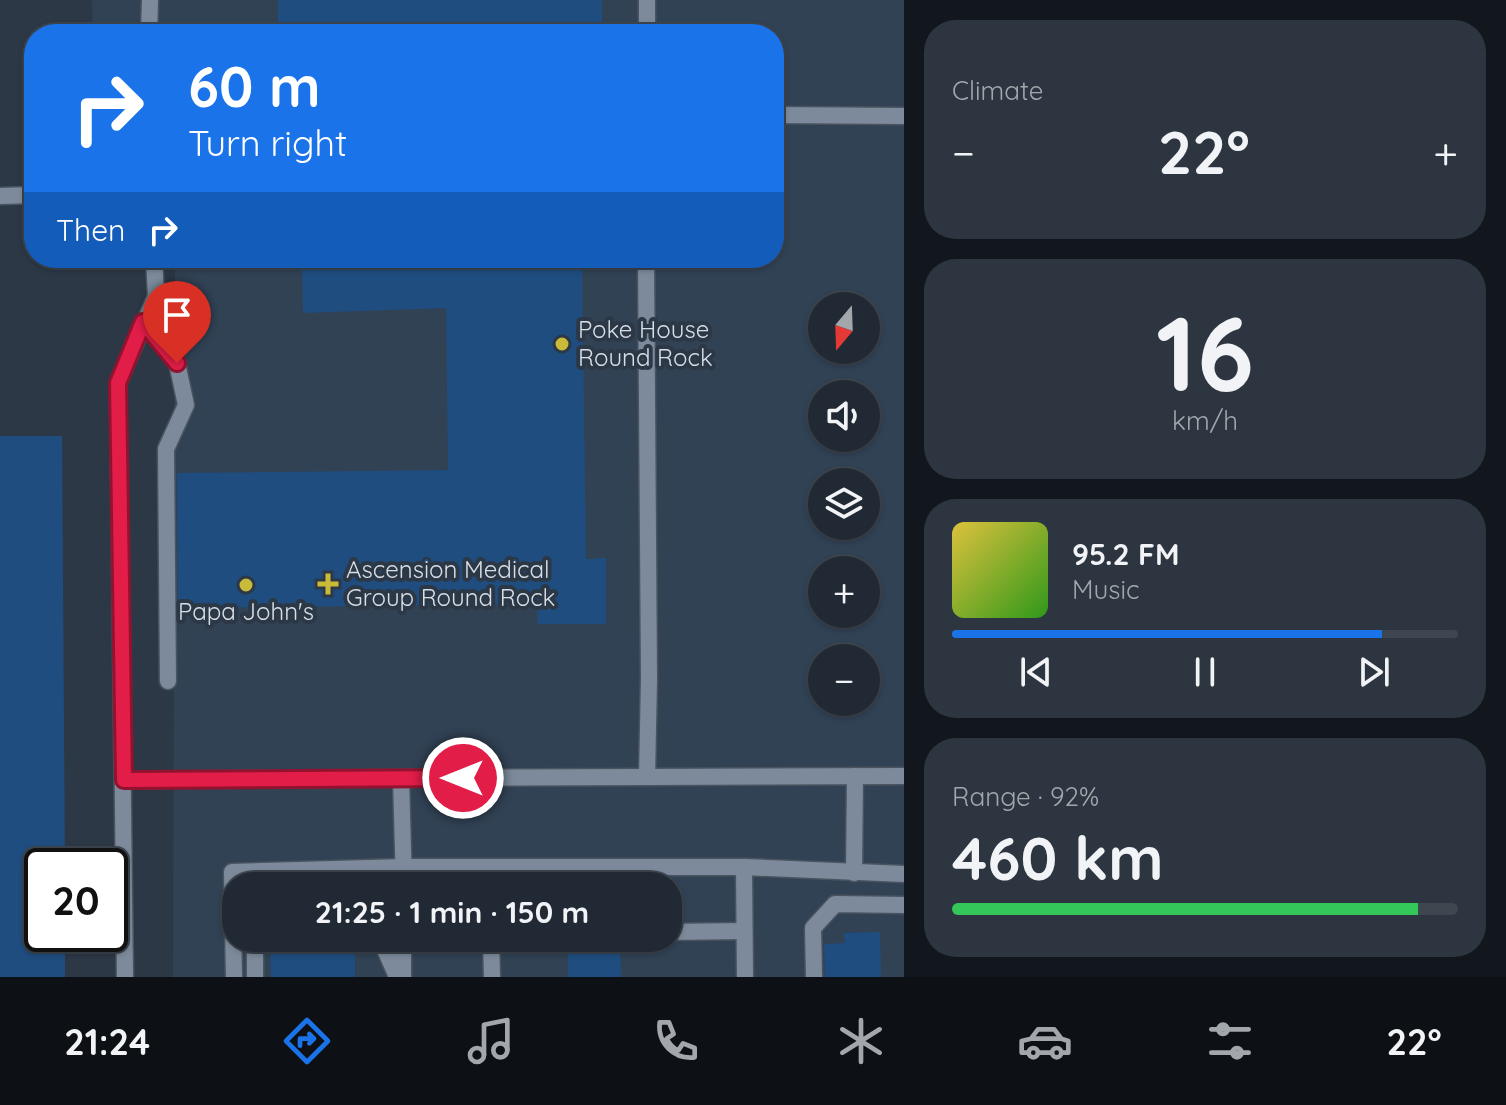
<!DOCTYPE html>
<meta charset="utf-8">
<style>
body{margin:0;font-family:Quicksand,sans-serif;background:#2d3640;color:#f1f3f6;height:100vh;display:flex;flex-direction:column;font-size:30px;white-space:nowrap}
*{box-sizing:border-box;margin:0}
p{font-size:26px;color:#a2a7ac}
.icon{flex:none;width:44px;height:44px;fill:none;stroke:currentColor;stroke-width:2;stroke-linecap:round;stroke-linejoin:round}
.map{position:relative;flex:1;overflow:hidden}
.panel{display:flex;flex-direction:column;gap:20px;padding:20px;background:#12171d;width:602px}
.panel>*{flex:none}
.top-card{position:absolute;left:24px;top:24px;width:760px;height:244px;border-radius:32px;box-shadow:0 2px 6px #0004,0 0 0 2px #3e464f;background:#1a73e8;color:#fff;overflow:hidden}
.needle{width:52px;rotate:199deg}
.tools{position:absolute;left:808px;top:292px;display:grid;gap:16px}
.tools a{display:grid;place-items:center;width:72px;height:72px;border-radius:50%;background:#212a34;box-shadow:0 2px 6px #0004,0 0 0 2px #3e464f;font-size:40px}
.speed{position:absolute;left:24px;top:848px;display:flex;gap:16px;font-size:40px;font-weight:700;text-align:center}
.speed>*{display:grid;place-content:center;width:104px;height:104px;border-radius:50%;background:#212a34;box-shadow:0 2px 6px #0004,0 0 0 2px #3e464f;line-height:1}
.speed .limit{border:4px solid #111;border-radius:12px;background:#fff;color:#111}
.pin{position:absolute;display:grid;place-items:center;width:68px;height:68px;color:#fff;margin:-82px -34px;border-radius:50% 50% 50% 0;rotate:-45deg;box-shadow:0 0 8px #0007}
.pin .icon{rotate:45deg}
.me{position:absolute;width:88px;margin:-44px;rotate:270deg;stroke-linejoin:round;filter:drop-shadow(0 0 6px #0008)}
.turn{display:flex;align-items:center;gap:28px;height:168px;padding:0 32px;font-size:36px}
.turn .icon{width:104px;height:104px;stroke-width:2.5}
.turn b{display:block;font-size:56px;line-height:68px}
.then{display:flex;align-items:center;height:76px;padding:0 32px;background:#0003;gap:16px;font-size:30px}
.big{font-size:60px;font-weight:800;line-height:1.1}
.panel .tile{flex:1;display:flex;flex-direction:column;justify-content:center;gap:12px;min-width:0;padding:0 28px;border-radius:32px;background:#2d3640}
.panel .dial{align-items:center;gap:0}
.dial b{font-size:104px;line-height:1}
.song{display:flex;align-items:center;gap:24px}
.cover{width:96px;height:96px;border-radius:12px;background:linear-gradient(135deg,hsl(50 70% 55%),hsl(110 70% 35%))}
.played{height:8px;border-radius:4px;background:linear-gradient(90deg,#1a73e8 85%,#3e464f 85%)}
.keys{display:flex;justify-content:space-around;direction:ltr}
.heat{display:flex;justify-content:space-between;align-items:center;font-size:44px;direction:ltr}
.charge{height:12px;border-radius:6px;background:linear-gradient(90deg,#34c759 92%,#3e464f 0)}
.trip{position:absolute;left:222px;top:872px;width:460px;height:80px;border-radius:32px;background:#212a34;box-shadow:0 2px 6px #0004,0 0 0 2px #3e464f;font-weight:800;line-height:80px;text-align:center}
.menu{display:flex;height:128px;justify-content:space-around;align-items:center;background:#0d1115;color:#a2a7ac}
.menu .icon{width:56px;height:56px}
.menu .selected{color:#1a73e8}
.menu b{font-size:36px;color:#f1f3f6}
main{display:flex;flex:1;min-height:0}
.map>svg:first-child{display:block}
.built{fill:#314255;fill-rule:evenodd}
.building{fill:#1f4d7f}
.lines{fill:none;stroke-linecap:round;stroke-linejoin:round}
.lane-casing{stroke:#4a5460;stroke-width:19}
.lane{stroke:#7c8a9b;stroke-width:16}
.route-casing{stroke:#92132f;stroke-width:20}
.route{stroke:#e11d48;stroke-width:14}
.poi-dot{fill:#c9ba3a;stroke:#2c3846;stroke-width:3}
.labels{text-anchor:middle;stroke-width:8;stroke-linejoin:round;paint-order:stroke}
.poi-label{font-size:24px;fill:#d6dee7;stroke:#2c3846;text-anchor:start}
</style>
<main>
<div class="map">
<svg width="904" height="977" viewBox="0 0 904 977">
<rect width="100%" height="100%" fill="#2c3846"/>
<!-- built -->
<path class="built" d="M92 0H904V977H173L175 258H774V34H93ZM822 306H866V350H822ZM822 394H866V438H822ZM822 482H866V526H822ZM822 570H866V614H822ZM822 658H866V702H822ZM236 886H668V938H236Z"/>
<!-- building -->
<g class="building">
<rect x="278" y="0" width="324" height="34"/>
<polygon points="302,258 582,258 586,559 606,558 606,624 538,624 537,604 178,608 177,473 448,470 446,308 303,313"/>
<polygon points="0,436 62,436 65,866 42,866 42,934 65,934 65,977 0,977"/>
<rect x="567" y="878" width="53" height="8"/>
<polygon points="880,932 881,977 825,977 824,944 845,943 844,933"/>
<polygon points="270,938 355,938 355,977 271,977"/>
<polygon points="568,938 620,938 621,977 568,977"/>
</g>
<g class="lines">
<defs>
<g id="lane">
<polyline points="647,0 647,34"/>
<polyline points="149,34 150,0"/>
<polyline points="774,115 904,116"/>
<polyline points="0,196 34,195"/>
<polyline points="646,258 649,679 647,777 904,776"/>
<polyline points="143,322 177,363 186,405 166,449 168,681"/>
<polyline points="124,780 401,778"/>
<polyline points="744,867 745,977"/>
<polyline points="854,873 855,776"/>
<polyline points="404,886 401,778 647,777"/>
<polyline points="668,932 744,931"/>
<polyline points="255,938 255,977"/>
<polyline points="380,938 397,977"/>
<polyline points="491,938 492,977"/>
<polyline points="125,977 118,383 156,296 154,258"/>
<polyline points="234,977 232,872 404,867 744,867 904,874"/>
<polyline points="403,977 403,938"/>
<polyline points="814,977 813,928 835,904 904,905"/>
</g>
</defs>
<!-- lane casing -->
<use href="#lane" class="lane-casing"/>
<!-- lane -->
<use href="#lane" class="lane"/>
</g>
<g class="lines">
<defs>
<polyline id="route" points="177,363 143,322 118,383 124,780 463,778"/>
</defs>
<!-- route casing -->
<use href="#route" class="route-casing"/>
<!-- route -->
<use href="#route" class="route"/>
</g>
<!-- markers -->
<g class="poi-dot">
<circle cx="562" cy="344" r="8"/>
<path d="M324 572h8v8h8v8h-8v8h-8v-8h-8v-8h8z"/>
<circle cx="246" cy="585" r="8"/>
</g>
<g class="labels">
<!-- poi labels -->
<g class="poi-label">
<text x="578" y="338">Poke House<tspan x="578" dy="28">Round Rock</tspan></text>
<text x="346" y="578">Ascension Medical<tspan x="346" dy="28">Group Round Rock</tspan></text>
<text x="246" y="620" text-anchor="middle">Papa John's</text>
</g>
</g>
</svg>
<div class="tools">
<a><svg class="needle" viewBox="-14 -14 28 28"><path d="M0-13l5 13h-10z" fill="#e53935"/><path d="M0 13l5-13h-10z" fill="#a2a7ac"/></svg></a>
<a><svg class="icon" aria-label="sound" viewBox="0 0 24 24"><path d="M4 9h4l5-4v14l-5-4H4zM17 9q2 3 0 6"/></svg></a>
<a><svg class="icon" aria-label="layers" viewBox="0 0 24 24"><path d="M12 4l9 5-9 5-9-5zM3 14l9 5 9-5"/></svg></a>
<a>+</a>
<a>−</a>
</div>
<div class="speed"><div class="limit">20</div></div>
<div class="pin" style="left:177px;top:363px;background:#d93025"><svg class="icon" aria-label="arrive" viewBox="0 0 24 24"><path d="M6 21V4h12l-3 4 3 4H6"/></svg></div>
<svg class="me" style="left:463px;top:778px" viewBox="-20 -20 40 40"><circle r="17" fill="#e11d48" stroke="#fff" stroke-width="3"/><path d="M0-11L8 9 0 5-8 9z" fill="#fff"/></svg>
<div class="trip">21:25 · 1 min · 150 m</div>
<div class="top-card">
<div class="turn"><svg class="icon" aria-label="right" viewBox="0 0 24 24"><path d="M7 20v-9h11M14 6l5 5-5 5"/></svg><div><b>60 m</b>Turn right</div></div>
<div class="then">Then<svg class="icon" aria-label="right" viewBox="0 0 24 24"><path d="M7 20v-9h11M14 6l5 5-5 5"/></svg></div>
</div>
</div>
<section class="panel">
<div class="tile"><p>Climate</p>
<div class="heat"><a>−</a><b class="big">22°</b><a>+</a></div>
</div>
<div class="tile dial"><b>16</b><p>km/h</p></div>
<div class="tile">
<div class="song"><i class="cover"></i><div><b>95.2 FM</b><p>Music</p></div></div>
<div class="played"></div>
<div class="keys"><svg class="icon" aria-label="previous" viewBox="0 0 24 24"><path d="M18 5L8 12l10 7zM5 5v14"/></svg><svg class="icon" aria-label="pause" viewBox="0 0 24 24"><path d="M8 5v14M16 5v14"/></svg><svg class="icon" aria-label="next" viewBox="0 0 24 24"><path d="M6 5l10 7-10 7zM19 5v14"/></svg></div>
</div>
<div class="tile"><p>Range · 92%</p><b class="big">460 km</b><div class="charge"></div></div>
</section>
</main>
<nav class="menu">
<b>21:24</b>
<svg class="icon selected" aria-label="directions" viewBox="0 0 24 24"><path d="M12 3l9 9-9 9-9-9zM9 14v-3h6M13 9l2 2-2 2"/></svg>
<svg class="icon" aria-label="music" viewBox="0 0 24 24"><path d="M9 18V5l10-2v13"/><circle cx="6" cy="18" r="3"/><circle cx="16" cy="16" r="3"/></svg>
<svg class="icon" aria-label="phone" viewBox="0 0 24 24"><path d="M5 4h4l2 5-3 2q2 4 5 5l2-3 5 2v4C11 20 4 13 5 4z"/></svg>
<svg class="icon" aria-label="climate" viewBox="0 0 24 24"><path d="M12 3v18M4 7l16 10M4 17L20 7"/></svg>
<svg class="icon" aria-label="car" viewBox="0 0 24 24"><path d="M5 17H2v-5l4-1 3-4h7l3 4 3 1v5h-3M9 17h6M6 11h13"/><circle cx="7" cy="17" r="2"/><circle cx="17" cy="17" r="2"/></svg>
<svg class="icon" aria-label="filters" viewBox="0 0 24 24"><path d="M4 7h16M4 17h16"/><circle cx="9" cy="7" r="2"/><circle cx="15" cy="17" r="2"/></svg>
<b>22°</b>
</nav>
